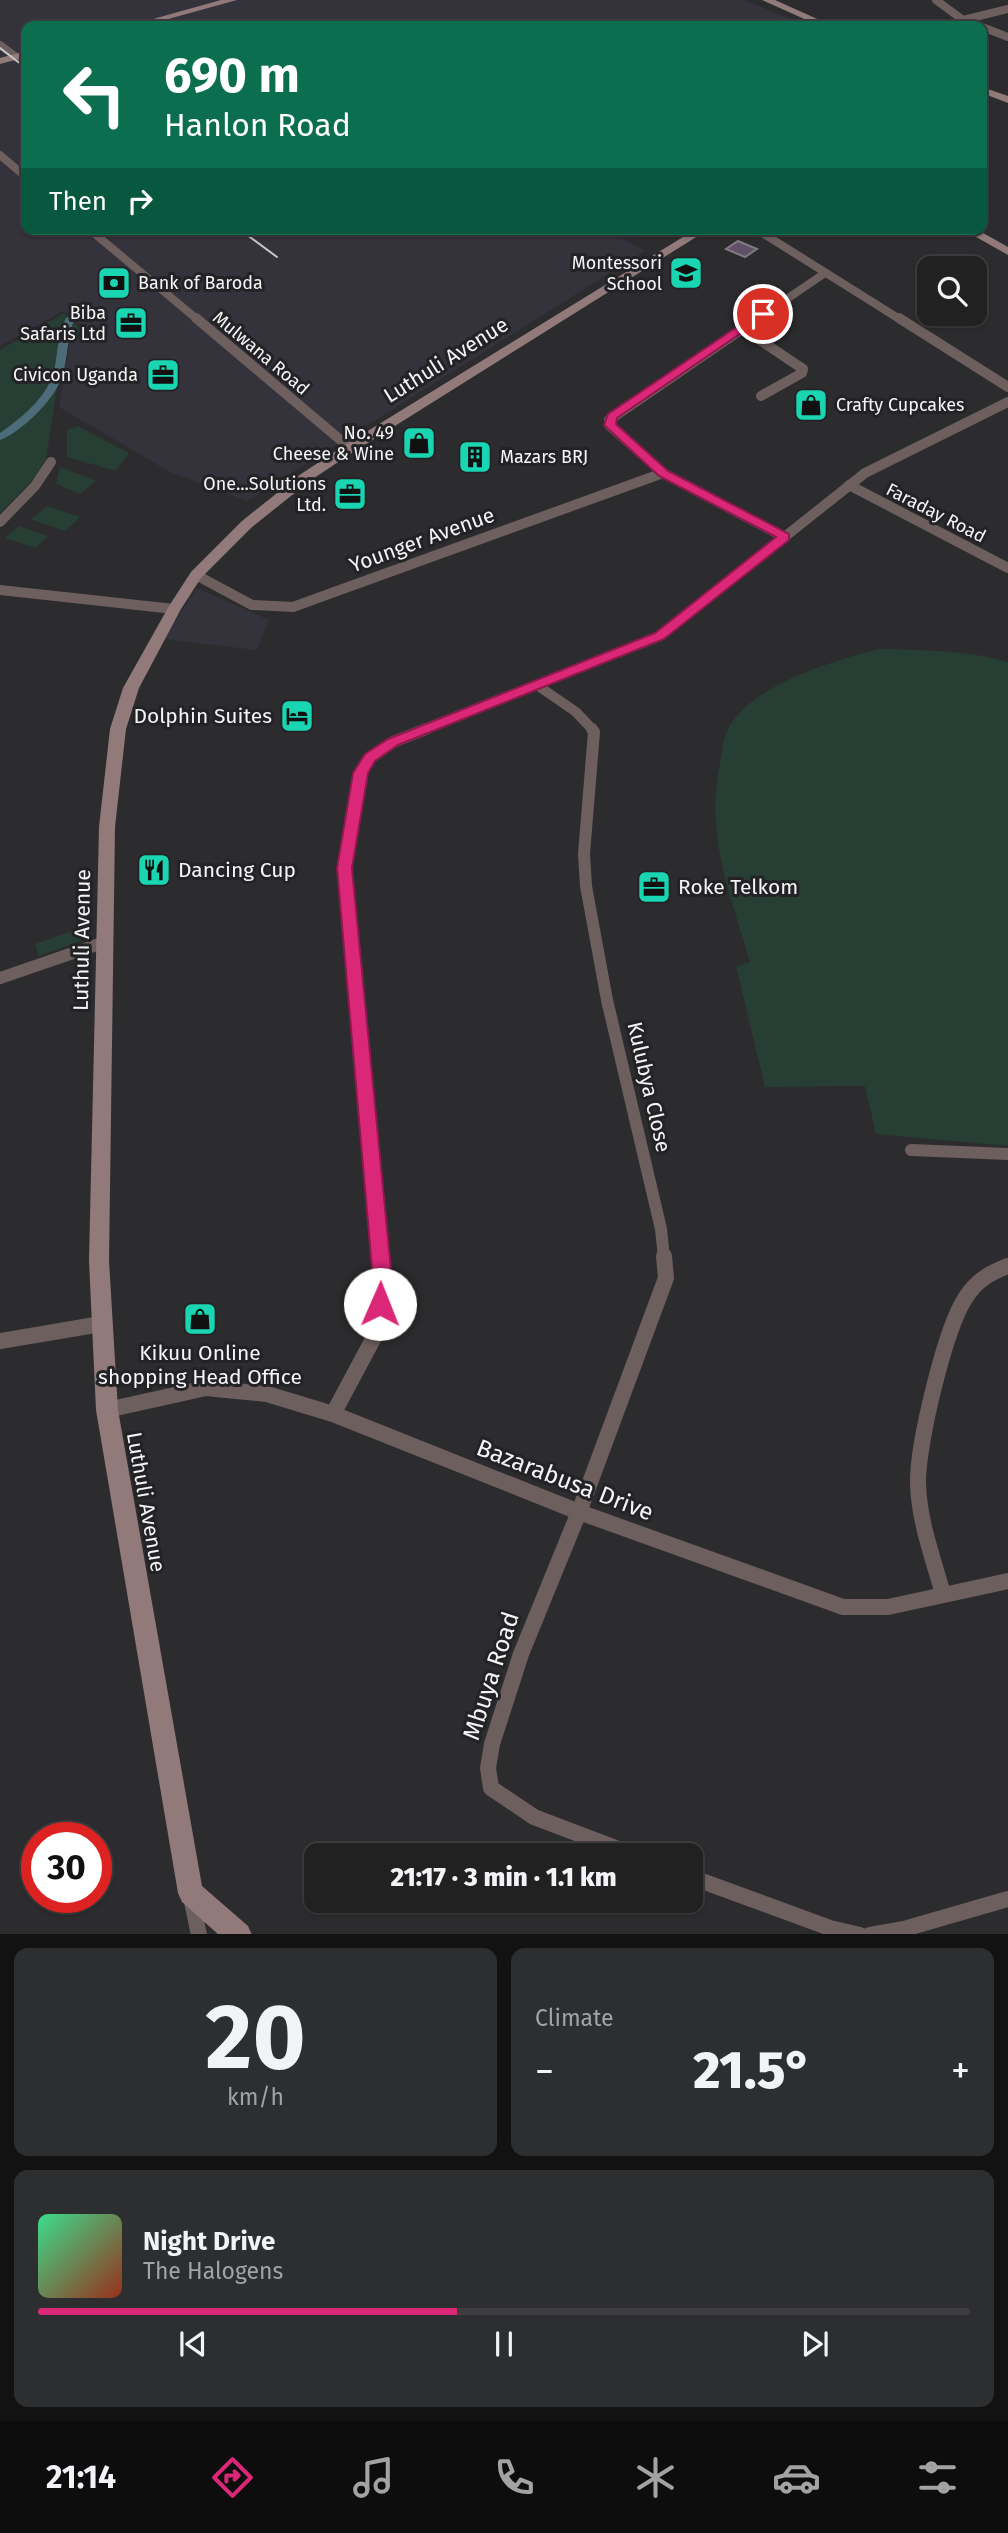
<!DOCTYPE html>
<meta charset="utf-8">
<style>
body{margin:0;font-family:"Fira Sans",sans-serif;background:#2d2e2f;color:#f1f3f6;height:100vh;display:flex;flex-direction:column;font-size:26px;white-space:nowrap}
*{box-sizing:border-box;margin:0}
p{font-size:23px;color:#a2a3a5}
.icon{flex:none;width:38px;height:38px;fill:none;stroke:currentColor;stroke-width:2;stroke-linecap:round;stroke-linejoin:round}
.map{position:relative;height:1934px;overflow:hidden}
.drawer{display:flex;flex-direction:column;gap:14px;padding:14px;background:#121213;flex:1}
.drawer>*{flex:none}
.guide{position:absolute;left:21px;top:21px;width:966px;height:214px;border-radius:14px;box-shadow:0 2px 5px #0004,0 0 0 2px #3e3e40;background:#0b6e4f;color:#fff;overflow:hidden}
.buttons{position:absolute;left:917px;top:256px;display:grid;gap:14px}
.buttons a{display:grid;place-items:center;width:70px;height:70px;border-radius:14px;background:#212122;box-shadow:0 2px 5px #0004,0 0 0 2px #3e3e40;font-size:35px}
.speed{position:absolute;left:21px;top:1822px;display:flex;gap:14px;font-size:35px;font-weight:700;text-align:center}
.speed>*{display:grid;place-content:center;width:91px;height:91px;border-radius:50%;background:#212122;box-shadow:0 2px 5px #0004,0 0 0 2px #3e3e40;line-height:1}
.speed .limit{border:10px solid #d22;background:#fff;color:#111}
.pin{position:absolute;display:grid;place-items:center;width:60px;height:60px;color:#fff;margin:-30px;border:4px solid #fff;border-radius:50%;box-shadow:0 2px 7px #0007}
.me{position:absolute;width:77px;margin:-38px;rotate:1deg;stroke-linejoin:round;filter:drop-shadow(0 0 5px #0008)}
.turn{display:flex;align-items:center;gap:24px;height:147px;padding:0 28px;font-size:32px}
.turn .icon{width:91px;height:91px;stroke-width:2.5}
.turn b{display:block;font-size:49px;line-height:60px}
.then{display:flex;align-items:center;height:66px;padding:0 28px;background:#0003;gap:14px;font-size:26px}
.big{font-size:52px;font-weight:800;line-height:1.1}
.drawer .tile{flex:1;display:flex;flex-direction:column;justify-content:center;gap:10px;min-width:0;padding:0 24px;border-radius:14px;background:#2d2e2f}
.drawer .dial{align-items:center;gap:0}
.dial b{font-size:91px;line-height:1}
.song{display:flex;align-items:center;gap:21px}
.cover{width:84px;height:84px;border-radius:10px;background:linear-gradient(135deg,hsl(150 70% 55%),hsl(10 70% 35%))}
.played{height:7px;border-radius:4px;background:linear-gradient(90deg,#db2777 45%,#3e3e40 45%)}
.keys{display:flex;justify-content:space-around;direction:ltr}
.heat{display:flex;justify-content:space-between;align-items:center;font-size:38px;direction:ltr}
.drawer .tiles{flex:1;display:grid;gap:14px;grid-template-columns:1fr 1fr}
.tile:last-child{grid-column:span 2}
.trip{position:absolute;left:304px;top:1843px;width:399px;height:70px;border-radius:14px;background:#212122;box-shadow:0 2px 5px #0004,0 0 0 2px #3e3e40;font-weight:800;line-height:70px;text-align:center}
.menu{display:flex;height:112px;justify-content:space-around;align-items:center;background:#0d0d0e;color:#a2a3a5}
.menu .icon{width:49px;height:49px}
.menu .on{color:#db2777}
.menu b{font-size:32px;color:#f1f3f6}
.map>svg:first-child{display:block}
.built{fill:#34323a}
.green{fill:#263e33}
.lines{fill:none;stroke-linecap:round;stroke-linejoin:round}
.canal{fill:#4d6c7a;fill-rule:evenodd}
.building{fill:#615067;stroke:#7f7c7f;stroke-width:2}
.street-far3{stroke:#6d5f5e;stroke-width:8}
.street-far2{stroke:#6d5f5e;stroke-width:10}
.street-far1{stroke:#6d5f5e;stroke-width:12}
.street{stroke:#6d5f5e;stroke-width:16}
.secondary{fill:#927a7a;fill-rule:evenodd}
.rail{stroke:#c7c6c8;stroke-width:2}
.route{fill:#db2777;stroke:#8e194d;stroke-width:2}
.labels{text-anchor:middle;stroke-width:6;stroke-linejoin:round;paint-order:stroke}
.far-poi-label{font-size:18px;fill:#f5f4f6;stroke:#232225;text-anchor:end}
.far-street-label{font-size:18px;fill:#f5f4f6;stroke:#232225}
.street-label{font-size:21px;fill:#f5f4f6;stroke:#232225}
.poi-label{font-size:21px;fill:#f5f4f6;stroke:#232225;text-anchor:start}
.near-street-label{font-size:24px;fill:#f5f4f6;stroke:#232225}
</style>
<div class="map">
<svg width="1008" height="1935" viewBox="0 0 1008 1935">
<rect width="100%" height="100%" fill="#2c2c2e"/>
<!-- built -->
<g class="built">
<polygon points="0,0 744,0 808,26 26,26 26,229 639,229 623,239 645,251 247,501 170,472 59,407 70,340 89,332 63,311 0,346"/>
<polygon points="197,588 269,620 257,650 163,639"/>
</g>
<!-- green -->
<g class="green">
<polygon points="64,313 83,331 64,339 46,460 35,477 0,513 0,350"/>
<polygon points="78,426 129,453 116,471 67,457 67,430"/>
<polygon points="60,467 96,481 80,494 56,484"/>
<polygon points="47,506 80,517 65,531 31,519"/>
<polygon points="19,526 48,536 35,548 5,538"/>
<path d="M879 649C922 650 967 650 1008 662V1146L876 1134 865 1086 765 1087 736 966 750 962C730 892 705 836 720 763 722 753 723 740 727 731 747 686 835 660 879 649Z"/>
<polygon points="86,926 91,937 39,956 35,944"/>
</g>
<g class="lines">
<!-- canal -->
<path class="canal" d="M69 317 74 320C67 338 68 356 63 374 57 397 22 432 0 440V433C23 417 50 395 55 366 58 350 58 333 66 318Z"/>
</g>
<!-- building -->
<polygon class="building" points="738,241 757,249 745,257 726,249"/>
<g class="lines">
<!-- street-far3 -->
<g class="street-far3">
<polyline points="936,0 963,20 980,26"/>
<polyline points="954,26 963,20 1008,9"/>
<polyline points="982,27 1008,37"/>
<polyline points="0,45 16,57"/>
<polyline points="0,155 26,177"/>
<polyline points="89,229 198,320"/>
<polyline points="756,229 901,320"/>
<polyline points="756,320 825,273"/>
</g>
<!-- street-far2 -->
<g class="street-far2">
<polyline points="196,318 350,448"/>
<polyline points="758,318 609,420 609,425 663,473 784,537"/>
<polyline points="899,318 1008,387"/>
<polyline points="742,328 803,369 802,373 761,396"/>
<polyline points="849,485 1008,568"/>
<polyline points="0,522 35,486 51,462"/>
<polyline points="196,575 252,605 293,607 663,473"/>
<polyline points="0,590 174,609"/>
<polyline points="537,685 576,712 593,730"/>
<polyline points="422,730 660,636 865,473 1008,402"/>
</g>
<!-- street-far1 -->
<g class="street-far1">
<polyline points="592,729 594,732 584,854 586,886 607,1000 661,1229 664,1258"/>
<polyline points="0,978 105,942"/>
<polyline points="911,1150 1008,1154"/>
<polyline points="380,1258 345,868 360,773 370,758 393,742 426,729"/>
</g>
<!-- street -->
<g class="street">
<polyline points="0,1341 101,1324"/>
<polyline points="107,1410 206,1388 267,1394 333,1414 579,1512 843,1607 888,1607 1008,1581"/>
<polyline points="333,1414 379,1328 382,1280 380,1256"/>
<path d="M943 1594C933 1558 919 1521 918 1484 917 1446 945 1328 966 1297 977 1280 990 1273 1008 1266"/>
<polyline points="634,1855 534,1817 491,1788 488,1768 492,1744 521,1654 579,1512 666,1278 664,1256"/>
<polyline points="691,1877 830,1928 860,1935"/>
<polyline points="191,1897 199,1935"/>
<polyline points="870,1935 904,1929 1008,1899"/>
</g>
<!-- secondary -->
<g class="secondary">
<polygon points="221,0 237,0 143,26 128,26"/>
<polygon points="762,0 775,0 833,26 820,26"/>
<polygon points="26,51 26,57 0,64 0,58"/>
<polygon points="982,87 1008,96 1008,103 982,93"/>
<polygon points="696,229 709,229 355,451 311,480 252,527 201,578 181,609 139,688 126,729 115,827 109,1261 118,1410 202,1886 248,1926 252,1935 219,1935 182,1902 178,1893 96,1410 89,1261 99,827 110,729 123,688 169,606 191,572 242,521 301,474 345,445"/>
<polygon points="962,229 976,229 1008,247 1008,255"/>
</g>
<!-- rail -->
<g class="rail">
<polyline points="0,48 26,68"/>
<polyline points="239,229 277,257"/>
</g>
</g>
<!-- route -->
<polygon class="route" points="759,312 769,314 617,418 616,424 668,471 789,534 789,540 664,639 398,745 375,761 368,773 352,868 392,1280 387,1310 380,1312 374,1310 371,1304 373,1280 337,868 353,773 365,754 388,739 655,633 776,537 659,476 604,425 608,414"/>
<!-- icons -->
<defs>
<symbol id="school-square" viewBox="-11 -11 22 22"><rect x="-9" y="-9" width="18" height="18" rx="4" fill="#19d5b2" stroke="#232225"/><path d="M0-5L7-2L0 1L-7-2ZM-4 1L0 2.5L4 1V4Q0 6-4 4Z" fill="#111"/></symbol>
<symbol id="bank-square" viewBox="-11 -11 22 22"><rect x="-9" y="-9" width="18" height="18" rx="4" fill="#19d5b2" stroke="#232225"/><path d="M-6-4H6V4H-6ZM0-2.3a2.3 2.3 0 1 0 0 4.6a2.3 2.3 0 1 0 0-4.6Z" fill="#111"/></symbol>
<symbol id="office-square" viewBox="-11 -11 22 22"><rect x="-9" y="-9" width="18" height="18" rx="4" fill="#19d5b2" stroke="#232225"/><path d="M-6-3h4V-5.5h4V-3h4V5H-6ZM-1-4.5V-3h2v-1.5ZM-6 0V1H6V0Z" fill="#111"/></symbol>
<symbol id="shop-square" viewBox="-11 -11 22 22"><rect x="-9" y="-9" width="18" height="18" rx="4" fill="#19d5b2" stroke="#232225"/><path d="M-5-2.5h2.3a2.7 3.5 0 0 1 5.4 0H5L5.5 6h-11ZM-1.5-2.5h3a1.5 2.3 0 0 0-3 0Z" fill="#111"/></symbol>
<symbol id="building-square" viewBox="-11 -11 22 22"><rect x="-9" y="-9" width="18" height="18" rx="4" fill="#19d5b2" stroke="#232225"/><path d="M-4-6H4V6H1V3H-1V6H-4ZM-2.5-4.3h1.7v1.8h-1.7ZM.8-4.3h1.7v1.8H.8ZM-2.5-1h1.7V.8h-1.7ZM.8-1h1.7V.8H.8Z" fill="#111"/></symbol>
<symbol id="hotel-square" viewBox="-11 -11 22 22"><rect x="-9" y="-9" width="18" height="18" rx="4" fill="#19d5b2" stroke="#232225"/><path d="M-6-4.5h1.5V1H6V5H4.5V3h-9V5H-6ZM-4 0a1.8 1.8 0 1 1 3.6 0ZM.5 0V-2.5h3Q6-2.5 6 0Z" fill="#111"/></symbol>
<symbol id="restaurant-square" viewBox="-11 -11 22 22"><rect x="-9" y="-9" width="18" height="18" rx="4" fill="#19d5b2" stroke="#232225"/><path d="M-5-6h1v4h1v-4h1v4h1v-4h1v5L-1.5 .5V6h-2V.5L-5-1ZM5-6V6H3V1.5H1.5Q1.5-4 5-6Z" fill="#111"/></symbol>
</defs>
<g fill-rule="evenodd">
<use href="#school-square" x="667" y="254" width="38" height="38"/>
<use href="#bank-square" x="95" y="264" width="38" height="38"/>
<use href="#office-square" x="112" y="304" width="38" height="38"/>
<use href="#office-square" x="144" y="356" width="38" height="38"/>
<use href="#shop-square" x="792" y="386" width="38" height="38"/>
<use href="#shop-square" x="400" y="424" width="38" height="38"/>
<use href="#building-square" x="456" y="438" width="38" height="38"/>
<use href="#office-square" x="331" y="475" width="38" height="38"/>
<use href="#hotel-square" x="278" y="697" width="38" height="38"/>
<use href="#restaurant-square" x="135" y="851" width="38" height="38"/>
<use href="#office-square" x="635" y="868" width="38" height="38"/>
<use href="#shop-square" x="181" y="1300" width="38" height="38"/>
</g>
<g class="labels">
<!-- far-poi labels -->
<g class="far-poi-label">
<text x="662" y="269">Montessori<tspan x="662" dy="21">School</tspan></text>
<text x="138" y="289" text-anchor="start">Bank of Baroda</text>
<text x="106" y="319">Biba<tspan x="106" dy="21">Safaris Ltd</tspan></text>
<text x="138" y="381">Civicon Uganda</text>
<text x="836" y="411" text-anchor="start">Crafty Cupcakes</text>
<text x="394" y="439">No. 49<tspan x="394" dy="21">Cheese &amp; Wine</tspan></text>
<text x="500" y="463" text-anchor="start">Mazars BRJ</text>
<text x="326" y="490">One...Solutions<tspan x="326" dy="21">Ltd.</tspan></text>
</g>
<!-- far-street labels -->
<g class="far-street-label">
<text transform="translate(261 353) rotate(40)" y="6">Mulwana Road</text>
<text transform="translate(936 513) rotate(27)" y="6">Faraday Road</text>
</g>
<!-- street labels -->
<g class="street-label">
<text transform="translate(446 360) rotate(-32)" y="7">Luthuli Avenue</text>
<text transform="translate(422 540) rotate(-20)" y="7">Younger Avenue</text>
<text transform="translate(82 940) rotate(-89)" y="7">Luthuli Avenue</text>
<text transform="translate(649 1087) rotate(77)" y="7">Kulubya Close</text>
<text transform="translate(146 1502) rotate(80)" y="7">Luthuli Avenue</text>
</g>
<!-- poi labels -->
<g class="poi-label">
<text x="272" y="723" text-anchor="end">Dolphin Suites</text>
<text x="178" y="877">Dancing Cup</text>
<text x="678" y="894">Roke Telkom</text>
<text x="200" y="1360" text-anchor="middle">Kikuu Online<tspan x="200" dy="24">shopping Head Office</tspan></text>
</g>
<!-- near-street labels -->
<g class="near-street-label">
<text transform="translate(565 1480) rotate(21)" y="8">Bazarabusa Drive</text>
<text transform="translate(491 1676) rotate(-72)" y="8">Mbuya Road</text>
</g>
</g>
</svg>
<div class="buttons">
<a><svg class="icon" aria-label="search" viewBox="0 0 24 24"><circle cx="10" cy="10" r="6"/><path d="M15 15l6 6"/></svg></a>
</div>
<div class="speed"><div class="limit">30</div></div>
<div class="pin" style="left:763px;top:314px;background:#d93025"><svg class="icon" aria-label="arrive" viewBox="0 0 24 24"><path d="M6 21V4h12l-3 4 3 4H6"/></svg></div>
<svg class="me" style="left:380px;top:1304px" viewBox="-20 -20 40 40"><circle r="19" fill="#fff"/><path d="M0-13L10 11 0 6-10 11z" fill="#db2777"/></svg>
<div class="trip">21:17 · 3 min · 1.1 km</div>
<div class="guide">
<div class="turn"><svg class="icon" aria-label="left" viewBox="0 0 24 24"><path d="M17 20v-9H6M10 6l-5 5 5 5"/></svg><div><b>690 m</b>Hanlon Road</div></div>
<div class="then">Then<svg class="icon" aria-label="right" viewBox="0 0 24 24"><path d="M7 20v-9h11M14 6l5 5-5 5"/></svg></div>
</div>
</div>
<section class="drawer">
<div class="tiles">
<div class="tile dial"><b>20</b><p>km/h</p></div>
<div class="tile"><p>Climate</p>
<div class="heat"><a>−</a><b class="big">21.5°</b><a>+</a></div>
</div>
<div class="tile">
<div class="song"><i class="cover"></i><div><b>Night Drive</b><p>The Halogens</p></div></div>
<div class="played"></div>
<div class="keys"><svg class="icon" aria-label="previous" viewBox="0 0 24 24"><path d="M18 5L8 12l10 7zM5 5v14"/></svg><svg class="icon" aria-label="pause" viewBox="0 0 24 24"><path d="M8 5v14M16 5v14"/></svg><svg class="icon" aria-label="next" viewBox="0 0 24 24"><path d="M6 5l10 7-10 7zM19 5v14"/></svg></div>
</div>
</div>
</section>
<nav class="menu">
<b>21:14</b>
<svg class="icon on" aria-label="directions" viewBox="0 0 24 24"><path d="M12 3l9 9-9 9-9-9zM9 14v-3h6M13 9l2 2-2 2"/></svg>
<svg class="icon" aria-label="music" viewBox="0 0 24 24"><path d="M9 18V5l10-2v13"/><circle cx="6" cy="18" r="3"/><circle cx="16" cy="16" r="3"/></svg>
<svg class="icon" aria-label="phone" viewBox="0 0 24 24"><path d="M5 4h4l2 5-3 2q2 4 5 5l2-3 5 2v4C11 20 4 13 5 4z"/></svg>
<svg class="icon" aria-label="climate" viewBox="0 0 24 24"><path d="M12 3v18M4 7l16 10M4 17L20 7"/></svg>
<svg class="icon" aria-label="car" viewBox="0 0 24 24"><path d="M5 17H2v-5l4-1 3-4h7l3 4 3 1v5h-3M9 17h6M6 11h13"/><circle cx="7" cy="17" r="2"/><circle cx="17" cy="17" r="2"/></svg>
<svg class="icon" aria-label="filters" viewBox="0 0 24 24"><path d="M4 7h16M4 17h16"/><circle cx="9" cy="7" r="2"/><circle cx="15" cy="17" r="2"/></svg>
</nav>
